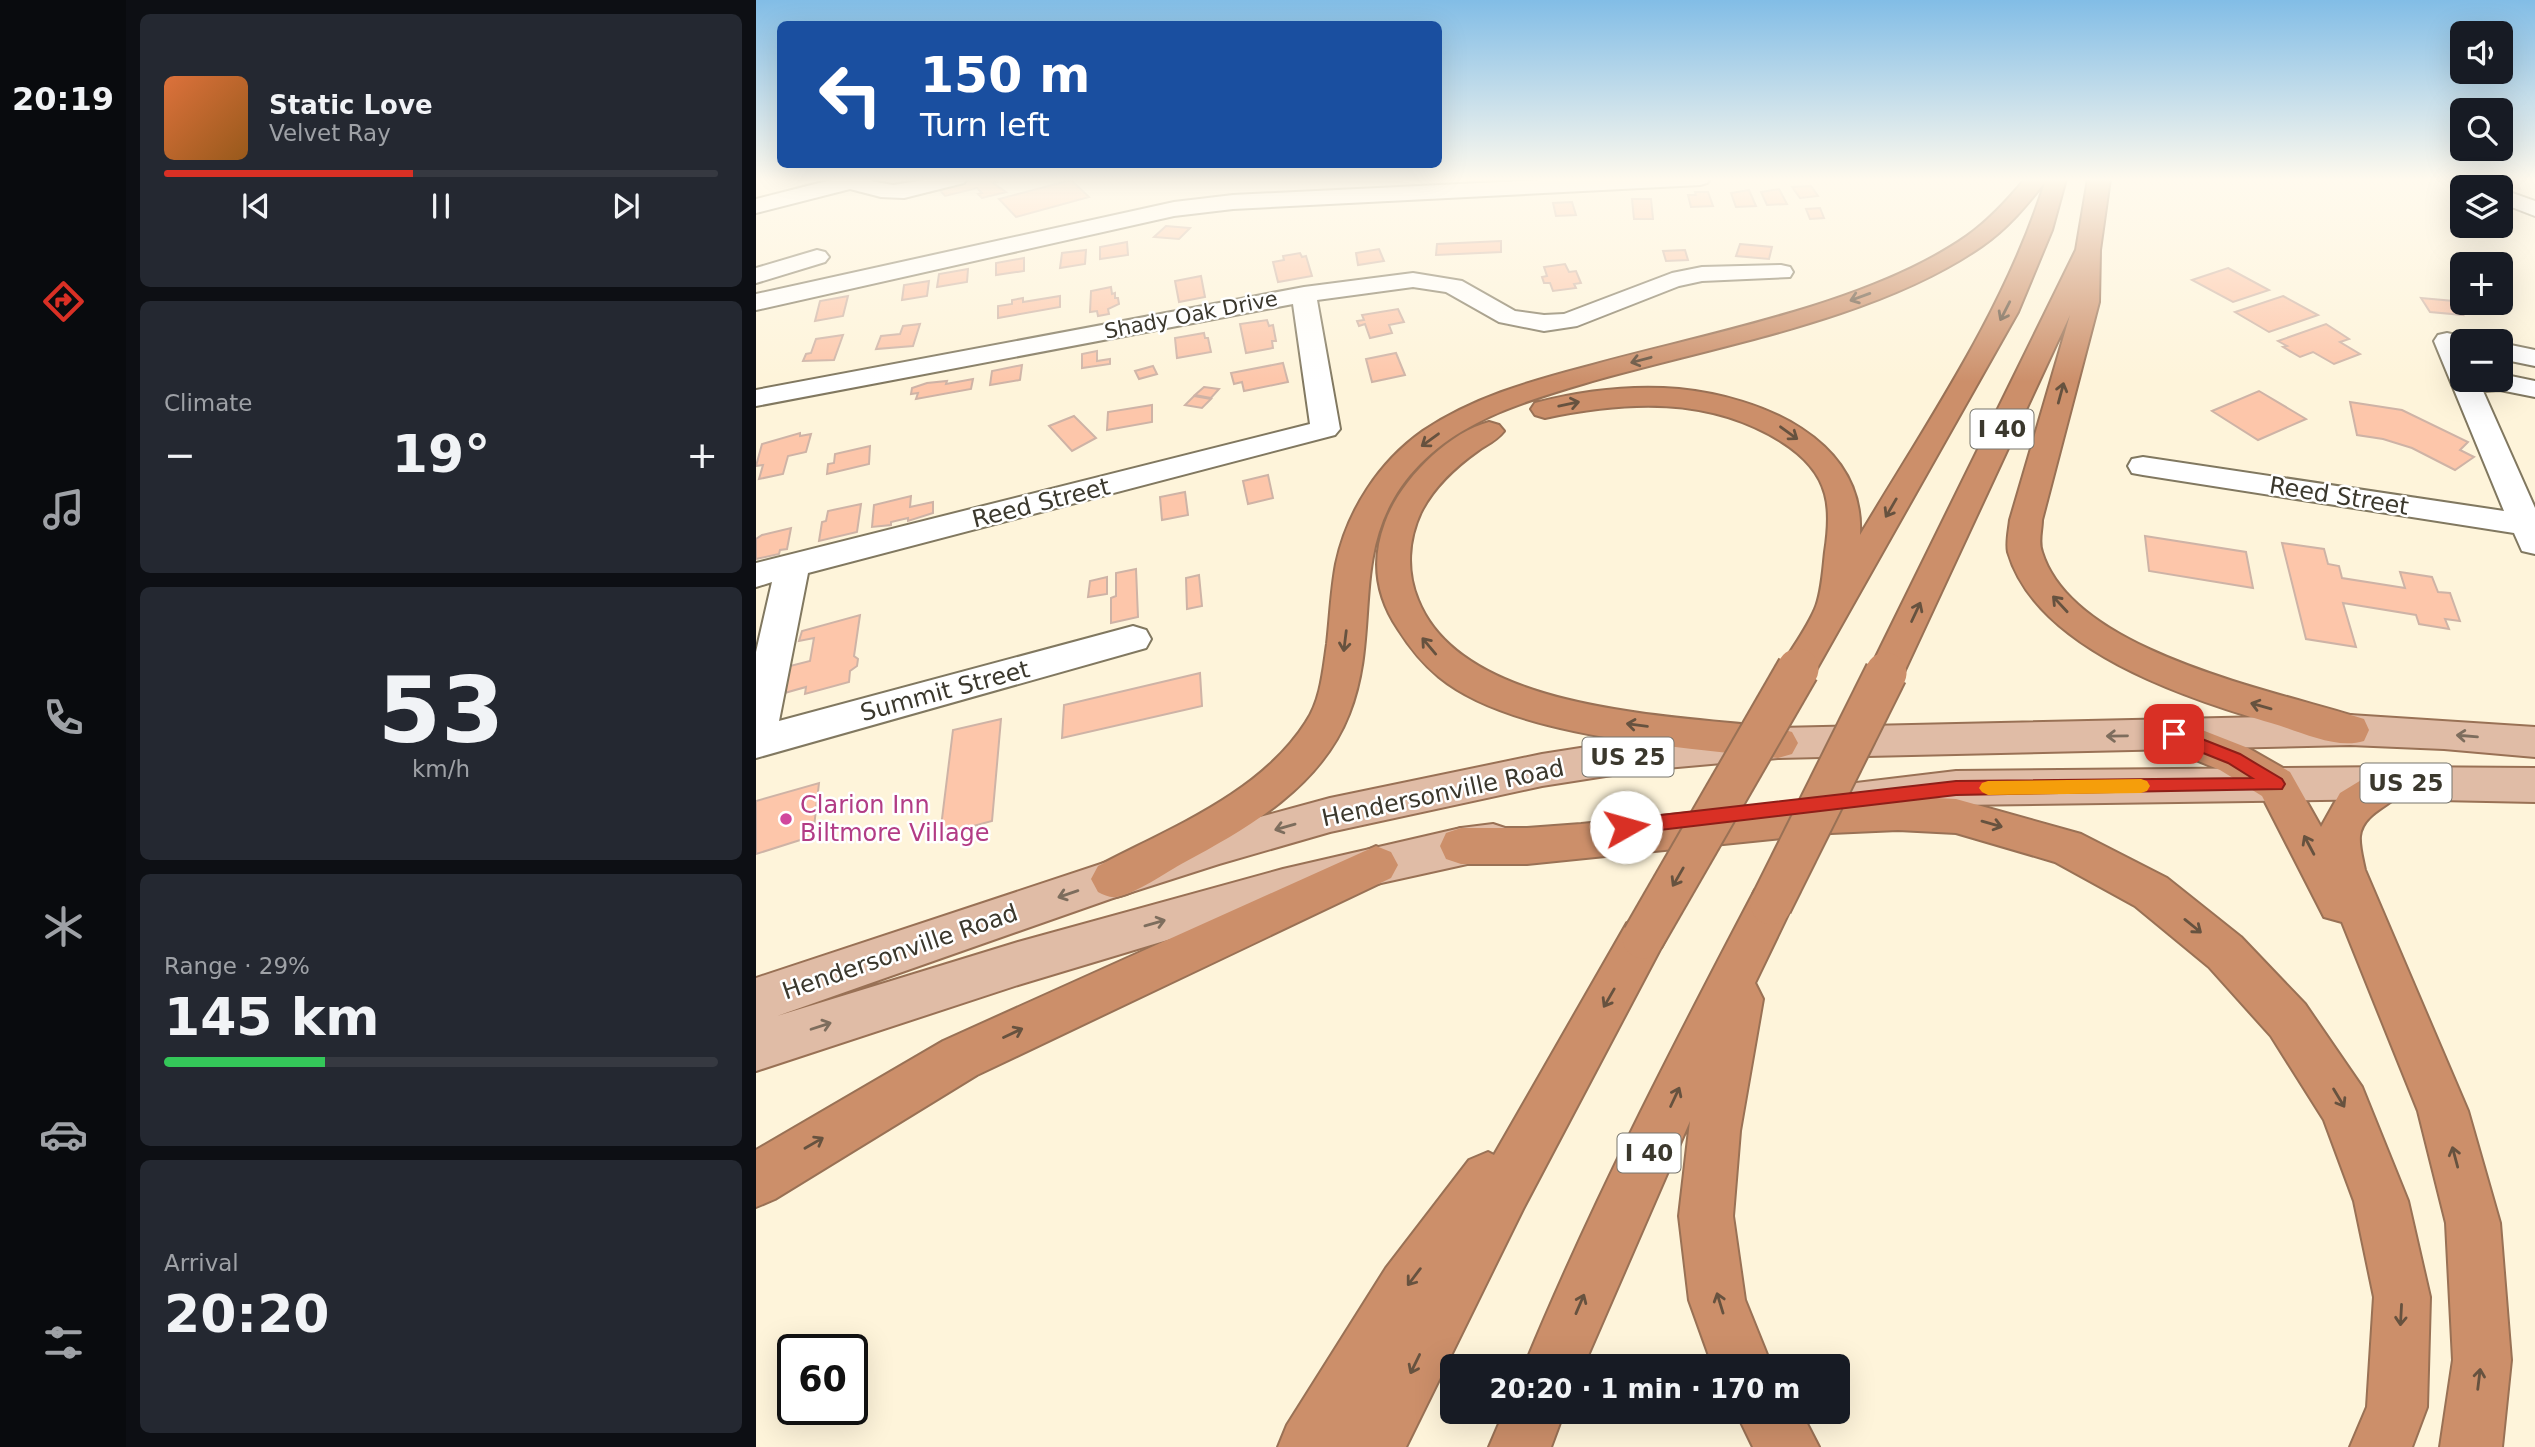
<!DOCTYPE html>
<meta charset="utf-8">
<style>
body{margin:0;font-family:"DejaVu Sans",sans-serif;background:#242831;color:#f1f3f6;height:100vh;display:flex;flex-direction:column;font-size:26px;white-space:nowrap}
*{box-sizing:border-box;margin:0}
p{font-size:23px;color:#9ea1a6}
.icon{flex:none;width:38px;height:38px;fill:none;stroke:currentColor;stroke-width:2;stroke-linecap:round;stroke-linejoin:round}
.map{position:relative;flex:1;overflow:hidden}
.side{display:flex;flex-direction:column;gap:14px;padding:14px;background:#0d0f14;width:630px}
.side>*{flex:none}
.top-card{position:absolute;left:21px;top:21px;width:665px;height:147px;border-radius:10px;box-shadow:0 7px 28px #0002;background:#1a4fa0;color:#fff;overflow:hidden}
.buttons{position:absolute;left:1694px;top:21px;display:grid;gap:14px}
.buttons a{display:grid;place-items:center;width:63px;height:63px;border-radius:10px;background:#171b24;box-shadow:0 7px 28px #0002;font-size:35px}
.speed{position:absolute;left:21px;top:1334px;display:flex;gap:14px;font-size:35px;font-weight:700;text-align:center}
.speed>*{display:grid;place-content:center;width:91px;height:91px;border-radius:50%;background:#171b24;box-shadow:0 7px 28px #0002;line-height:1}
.speed .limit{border:4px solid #111;border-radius:10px;background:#fff;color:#111}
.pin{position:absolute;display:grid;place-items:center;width:60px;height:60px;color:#fff;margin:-30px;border-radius:14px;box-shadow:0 4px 10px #0006}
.me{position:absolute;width:77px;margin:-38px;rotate:83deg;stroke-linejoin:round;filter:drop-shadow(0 0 5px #0008)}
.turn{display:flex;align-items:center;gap:24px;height:147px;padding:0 28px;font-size:32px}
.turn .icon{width:91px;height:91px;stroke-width:2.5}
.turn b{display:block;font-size:49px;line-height:60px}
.big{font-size:52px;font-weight:700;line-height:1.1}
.side .widget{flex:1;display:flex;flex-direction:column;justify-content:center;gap:10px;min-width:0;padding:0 24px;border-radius:10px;background:#242831}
.side .dial{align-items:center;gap:0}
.dial b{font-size:91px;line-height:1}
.song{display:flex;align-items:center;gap:21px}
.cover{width:84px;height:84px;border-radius:10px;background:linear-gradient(135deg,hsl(20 70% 55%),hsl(30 70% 35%))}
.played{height:7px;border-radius:4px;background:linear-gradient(90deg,#d93025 45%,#363941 45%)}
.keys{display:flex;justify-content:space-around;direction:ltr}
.heat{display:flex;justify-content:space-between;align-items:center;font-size:38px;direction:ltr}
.charge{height:10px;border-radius:5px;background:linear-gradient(90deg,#34c759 29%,#363941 0)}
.trip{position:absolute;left:684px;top:1354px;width:410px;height:70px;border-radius:10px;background:#171b24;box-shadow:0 7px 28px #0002;font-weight:700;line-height:70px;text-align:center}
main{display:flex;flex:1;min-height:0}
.tab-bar{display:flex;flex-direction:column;width:126px;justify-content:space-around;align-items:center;background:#090b0e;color:#9ea1a6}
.tab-bar .icon{width:49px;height:49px}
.tab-bar .on{color:#d93025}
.tab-bar b{font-size:32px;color:#f1f3f6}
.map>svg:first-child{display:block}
.building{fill:#fdc6aa;stroke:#ceb3a6;stroke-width:2}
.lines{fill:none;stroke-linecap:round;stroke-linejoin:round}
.minor-casing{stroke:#817860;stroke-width:4}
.major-casing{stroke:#997155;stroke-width:4}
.highway-casing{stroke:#997155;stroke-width:4}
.minor{fill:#fff;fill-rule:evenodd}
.major{fill:#e0bca6;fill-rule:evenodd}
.highway{fill:#cc8f6a;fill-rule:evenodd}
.highway-bridge-casing{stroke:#997155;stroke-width:45;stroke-linecap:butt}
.highway-bridge{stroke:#cc8f6a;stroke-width:41}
.oneway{stroke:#66523f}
.oneway2{stroke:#7d6d5d}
.route{fill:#d93025;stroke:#8d1f18;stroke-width:2}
.slow{fill:#f59e0b}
.hotel-dot{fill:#d1479c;stroke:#fff;stroke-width:2.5}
.labels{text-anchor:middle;stroke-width:5;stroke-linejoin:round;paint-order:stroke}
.far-street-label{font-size:21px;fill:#3b382d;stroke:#fff}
.shield{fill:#fff;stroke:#76746c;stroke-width:2}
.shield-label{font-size:23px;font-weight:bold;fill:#3b382d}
.street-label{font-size:24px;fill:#3b382d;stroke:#fff}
.hotel-label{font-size:24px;fill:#b23c85;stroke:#fff;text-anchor:start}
</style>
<main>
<nav class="tab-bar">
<b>20:19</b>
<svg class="icon on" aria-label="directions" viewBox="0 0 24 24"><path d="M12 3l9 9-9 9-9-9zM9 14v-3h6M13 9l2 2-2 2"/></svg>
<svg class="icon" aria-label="music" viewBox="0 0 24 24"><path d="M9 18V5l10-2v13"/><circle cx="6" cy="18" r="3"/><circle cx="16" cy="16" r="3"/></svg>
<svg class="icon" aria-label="phone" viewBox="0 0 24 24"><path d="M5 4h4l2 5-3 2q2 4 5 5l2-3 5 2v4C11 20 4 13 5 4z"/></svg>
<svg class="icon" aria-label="climate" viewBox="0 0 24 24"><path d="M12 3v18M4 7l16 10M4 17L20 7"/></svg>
<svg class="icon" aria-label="car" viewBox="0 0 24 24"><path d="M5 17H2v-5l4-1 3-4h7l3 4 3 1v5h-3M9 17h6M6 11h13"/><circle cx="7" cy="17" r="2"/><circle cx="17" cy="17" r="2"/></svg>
<svg class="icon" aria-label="filters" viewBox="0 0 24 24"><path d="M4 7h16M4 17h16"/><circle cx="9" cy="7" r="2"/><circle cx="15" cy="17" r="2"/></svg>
</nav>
<section class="side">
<div class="widget">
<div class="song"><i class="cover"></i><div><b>Static Love</b><p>Velvet Ray</p></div></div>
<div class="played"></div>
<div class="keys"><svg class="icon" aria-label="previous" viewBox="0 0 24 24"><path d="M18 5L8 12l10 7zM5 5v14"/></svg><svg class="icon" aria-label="pause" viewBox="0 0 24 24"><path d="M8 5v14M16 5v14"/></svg><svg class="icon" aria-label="next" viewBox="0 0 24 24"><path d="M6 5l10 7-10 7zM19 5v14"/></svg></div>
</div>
<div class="widget"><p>Climate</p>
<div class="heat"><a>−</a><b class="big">19°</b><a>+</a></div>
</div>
<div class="widget dial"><b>53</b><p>km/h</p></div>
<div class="widget"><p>Range · 29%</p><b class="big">145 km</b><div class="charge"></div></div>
<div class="widget"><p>Arrival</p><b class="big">20:20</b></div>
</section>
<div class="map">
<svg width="1779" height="1447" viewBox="0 0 1779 1447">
<rect width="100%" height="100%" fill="#fef4da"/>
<!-- building -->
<g class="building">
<polygon points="215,179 239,179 241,182 237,183 250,192 226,198 222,194 226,193 221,188 189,196 182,188"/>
<polygon points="1737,179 1761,180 1764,189 1738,185"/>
<polygon points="315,180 333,197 260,217 243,199"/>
<polygon points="1055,186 1062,196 1044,198 1036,187"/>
<polygon points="1023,189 1031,204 1011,205 1005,192"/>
<polygon points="993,190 1000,206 980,207 975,193"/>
<polygon points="939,192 952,192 957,206 935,207 932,195 940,195"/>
<polygon points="876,199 895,199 897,219 878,219"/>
<polygon points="816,202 820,215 800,216 797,203"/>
<polygon points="1064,208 1068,218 1054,219 1050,209"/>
<polygon points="410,226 434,228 423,239 398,237"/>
<polygon points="745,241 745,252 680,255 681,244"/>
<polygon points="371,242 372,255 344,259 344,247"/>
<polygon points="984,244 1016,247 1013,259 980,256"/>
<polygon points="623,249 628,261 602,265 600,253"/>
<polygon points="330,250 329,264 304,268 306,253"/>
<polygon points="929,250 932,260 910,261 907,251"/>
<polygon points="544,253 546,257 550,256 556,276 522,282 517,262 528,260 527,256"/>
<polygon points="268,258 268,271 240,275 240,263"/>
<polygon points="809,264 813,272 820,271 825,283 818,284 820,288 797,291 794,283 788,283 786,277 791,276 788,267"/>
<polygon points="1472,268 1513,290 1477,302 1436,280"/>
<polygon points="212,269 211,282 181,287 183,274"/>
<polygon points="445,276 449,297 423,302 419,281"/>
<polygon points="173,281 171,296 146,300 148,285"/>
<polygon points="355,287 356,294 359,293 359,298 362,298 363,304 352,309 353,314 342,316 341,311 334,312 335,291"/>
<polygon points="92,296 87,316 59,321 64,301"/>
<polygon points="304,296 304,307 242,318 242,306 256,304 256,300 267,298 267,302"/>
<polygon points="1527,296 1562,315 1513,332 1479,312"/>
<polygon points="1665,298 1698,301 1707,315 1674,312"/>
<polygon points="642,309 648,322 633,325 636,333 614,338 609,324 603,326 601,321 608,320 606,315"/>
<polygon points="511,320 513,326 517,325 520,341 516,341 517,348 490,353 484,324"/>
<polygon points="164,324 157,346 120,349 125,336 144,334 147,326"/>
<polygon points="1570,324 1593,339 1584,342 1604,354 1578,364 1557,352 1544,357 1527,347 1531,346 1522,341"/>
<polygon points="448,333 449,338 452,338 455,352 421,358 419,338"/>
<polygon points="87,335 78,360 47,361 50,354 55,353 60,339"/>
<polygon points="341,351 341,361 354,359 354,364 326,368 326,354"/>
<polygon points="640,353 649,375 616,382 610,359"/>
<polygon points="527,363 532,382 488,391 486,382 478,384 475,373"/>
<polygon points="266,365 264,380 234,385 236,371"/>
<polygon points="397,366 401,374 383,379 379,371"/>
<polygon points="217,379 215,389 160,399 162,393 155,394 156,388 171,383 191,381 190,384"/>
<polygon points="448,387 463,389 455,398 439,395"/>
<polygon points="1503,391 1550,419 1502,440 1456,411"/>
<polygon points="438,396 455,399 446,408 429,405"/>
<polygon points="1594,402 1646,410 1712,442 1704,450 1718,457 1699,470 1656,448 1627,439 1601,435"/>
<polygon points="396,405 396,422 351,430 352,412"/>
<polygon points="318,416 340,438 316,451 293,426"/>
<polygon points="44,433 44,436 55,434 50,452 32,456 27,474 3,479 7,465 0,466 6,444"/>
<polygon points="114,446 113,464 71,474 72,464 78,463 79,454"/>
<polygon points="512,475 517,498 492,504 487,481"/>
<polygon points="429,492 432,515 406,520 404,497"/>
<polygon points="155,496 154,507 177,502 177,513 152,521 152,518 135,522 135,525 116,527 118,505"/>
<polygon points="105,504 101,532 63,541 66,522 70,521 72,511"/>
<polygon points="35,528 31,549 24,550 23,554 0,559 0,539 6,535"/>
<polygon points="1389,536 1490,552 1497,588 1393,571"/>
<polygon points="1526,543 1568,549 1572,564 1583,566 1586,578 1649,588 1644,572 1676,577 1682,592 1694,593 1704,621 1689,619 1693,629 1663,624 1660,615 1587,603 1600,647 1550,639"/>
<polygon points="380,569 382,617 355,623 355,598 360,596 360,573"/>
<polygon points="443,575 446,606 431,609 430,578"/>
<polygon points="351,577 351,594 332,597 334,581"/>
<polygon points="104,615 98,656 102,659 101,666 94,671 93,682 49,694 50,687 25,694 30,667 54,661 58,638 43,641 46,631"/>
<polygon points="444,673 446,706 306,738 308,705"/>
<polygon points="245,719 236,821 184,835 197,730"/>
<polygon points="63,783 57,836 0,854 0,801"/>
</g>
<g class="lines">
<defs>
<g id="minor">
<polygon points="79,179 116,179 115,181 137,185 175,179 211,179 208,183 148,198 125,197 94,189 0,213 0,199"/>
<polygon points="805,179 954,179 951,183 944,185 477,209 418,216 0,310 0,294 418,202 477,195"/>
<polygon points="1691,179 1721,179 1732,187 1706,189"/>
<polygon points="1745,189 1779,201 1779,216 1745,203"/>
<polygon points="61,250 69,252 73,257 69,262 0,283 0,268"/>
<polygon points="1025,265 1034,267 1037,272 1034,277 946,281 923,286 821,326 788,331 743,322 690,292 657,287 561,300 584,429 579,435 52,573 23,721 377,626 390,630 395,639 390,648 0,758 0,652 16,582 0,587 0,563 554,424 537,304 0,406 0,390 548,287 657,273 706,281 759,311 788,315 808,314 916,273 946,267"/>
<polygon points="1691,333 1700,335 1706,346 1706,380 1745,380 1745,374 1779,381 1779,397 1744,390 1727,391 1779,508 1779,554 1766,551 1758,533 1387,475 1376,473 1372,466 1376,459 1387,457 1748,511 1678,341 1682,335"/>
<polygon points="1745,343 1779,350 1779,366 1745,359"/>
</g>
<g id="major">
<polygon points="1594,715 1779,727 1779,757 1688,749 1594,745 1022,758 888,770 786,786 574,832 463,864 357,898 21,1016 262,942 527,869 705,828 737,824 752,829 758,842 752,855 616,885 438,932 262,985 0,1071 0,978 357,860 463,828 574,798 786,754 888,738 1022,728"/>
<polygon points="1634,767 1779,768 1779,802 1634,799 1200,805 1075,820 1060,815 1054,803 1060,791 1075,786 1200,771"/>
</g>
<g id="highway">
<path d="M1269 179H1310L1296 230 1262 312 1055 679 1042 683 1029 679 1024 669C1035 649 1050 630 1059 609 1066 593 1067 569 1069 552 1072 533 1074 512 1069 494 1063 471 1045 454 1026 442 953 396 870 401 789 418L779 415 775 409 779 403C825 391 875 385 923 389 1003 397 1109 438 1104 535 1172 421 1249 310 1289 182 1270 206 1251 229 1226 246 1120 320 954 347 830 383 772 400 708 419 664 464 588 542 628 626 593 714 565 786 494 827 429 862 410 872 380 894 360 897 354 898 348 895 342 892L335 879 342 866C414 828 504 794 550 722 565 700 567 670 571 644 574 618 575 590 580 564 591 511 623 462 667 431 716 398 772 382 829 367 946 334 1111 306 1211 236 1233 220 1251 201 1269 179Z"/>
<path d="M1332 179H1354L1344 250 1343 302 1286 520C1286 530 1282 542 1286 552 1317 653 1520 691 1608 719L1613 730 1608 741C1580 750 1543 731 1515 723 1429 698 1280 649 1252 552 1250 542 1253 530 1254 520L1314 315 1143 683 1130 687 1117 683 1112 673 1320 250Z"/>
<path d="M733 422 743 425 748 431C741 440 732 444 723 450 699 467 678 486 665 512 652 540 650 571 662 600 707 713 918 715 1022 728L1036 732 1042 743 1036 754 1022 758C928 747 757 738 683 677 666 663 654 648 642 629 620 596 615 560 629 523 643 482 691 433 733 422Z"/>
<path d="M1418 719 1492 748 1534 772 1565 827 1584 793 1620 771 1634 767 1648 771 1654 783C1643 804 1607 810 1604 836 1603 846 1607 860 1609 870L1712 1111 1744 1223 1755 1360 1746 1447H1684L1697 1360 1690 1223 1662 1111 1586 922 1568 917 1506 796 1464 770 1404 745 1399 734 1404 723Z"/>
<polygon points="1142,796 1200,799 1325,834 1411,878 1485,937 1549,1004 1606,1087 1652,1201 1674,1297 1671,1407 1656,1447 1594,1447 1611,1407 1618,1297 1598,1201 1568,1120 1515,1036 1453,967 1379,906 1299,862 1200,833 1142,830 1075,833 771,864 705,864 690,859 684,846 690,833 705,828 771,828 825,824 1075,799"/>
<polygon points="620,846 635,852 642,865 635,878 221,1075 19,1199 0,1207 0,1150 187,1041"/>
<path d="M1015 884 1031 890 1037 904 999 983 1007 999 984 1131 977 1216 989 1300 1016 1367H957L933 1300 923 1216 934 1121 827 1367H768C835 1204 917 1046 999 890Z"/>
<polygon points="887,917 903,923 910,938 767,1209 650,1447 522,1447 531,1425 630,1268 713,1160 732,1152 738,1155 871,923"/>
<polygon points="748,1412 808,1412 795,1447 733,1447"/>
<polygon points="980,1412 1045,1412 1063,1447 997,1447"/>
</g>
</defs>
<!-- minor casing -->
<use href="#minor" class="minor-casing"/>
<!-- major casing -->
<use href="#major" class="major-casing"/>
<!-- highway casing -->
<use href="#highway" class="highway-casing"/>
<!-- minor -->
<use href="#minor" class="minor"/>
<!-- major -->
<use href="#major" class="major"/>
<!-- highway -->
<use href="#highway" class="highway"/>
<defs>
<g id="highway-bridge">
<polyline points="1015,904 1130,673"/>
<polyline points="887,938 1042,669"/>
</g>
</defs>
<!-- highway-bridge casing -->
<use href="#highway-bridge" class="highway-bridge-casing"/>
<!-- highway-bridge -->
<use href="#highway-bridge" class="highway-bridge"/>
</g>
<!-- one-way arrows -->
<defs><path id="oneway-shaft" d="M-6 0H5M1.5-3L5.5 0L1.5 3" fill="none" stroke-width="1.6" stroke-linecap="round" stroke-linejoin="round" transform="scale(1.75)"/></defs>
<g class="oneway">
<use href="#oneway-shaft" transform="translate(1104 297) rotate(160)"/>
<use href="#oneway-shaft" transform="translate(1249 311) rotate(117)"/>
<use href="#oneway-shaft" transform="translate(885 360) rotate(165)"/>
<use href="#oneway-shaft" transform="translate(1305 393) rotate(-75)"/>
<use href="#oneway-shaft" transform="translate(813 404) rotate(-12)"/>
<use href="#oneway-shaft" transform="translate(1033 433) rotate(36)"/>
<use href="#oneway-shaft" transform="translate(674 440) rotate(144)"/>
<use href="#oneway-shaft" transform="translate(1135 508) rotate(120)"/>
<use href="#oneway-shaft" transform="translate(1304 604) rotate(-133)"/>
<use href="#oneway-shaft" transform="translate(1160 612) rotate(-65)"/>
<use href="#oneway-shaft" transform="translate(589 641) rotate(97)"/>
<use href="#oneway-shaft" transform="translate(673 646) rotate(-130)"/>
<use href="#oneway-shaft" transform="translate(1505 706) rotate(-164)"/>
<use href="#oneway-shaft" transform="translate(881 725) rotate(-173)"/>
<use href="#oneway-shaft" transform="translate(1236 824) rotate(16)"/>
<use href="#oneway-shaft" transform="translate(1553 845) rotate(-118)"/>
<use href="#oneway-shaft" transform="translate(922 877) rotate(120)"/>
<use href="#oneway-shaft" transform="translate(1437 926) rotate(39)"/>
<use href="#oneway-shaft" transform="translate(853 998) rotate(120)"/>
<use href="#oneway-shaft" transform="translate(257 1033) rotate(-25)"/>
<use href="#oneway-shaft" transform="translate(919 1097) rotate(-65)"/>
<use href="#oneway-shaft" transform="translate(1583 1098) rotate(59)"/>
<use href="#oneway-shaft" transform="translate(58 1143) rotate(-30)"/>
<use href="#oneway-shaft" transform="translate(1699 1157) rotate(-105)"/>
<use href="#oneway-shaft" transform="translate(658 1277) rotate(127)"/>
<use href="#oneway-shaft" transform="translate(964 1303) rotate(-107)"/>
<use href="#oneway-shaft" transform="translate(824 1304) rotate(-67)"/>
<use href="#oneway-shaft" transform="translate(1645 1315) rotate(93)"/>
<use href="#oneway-shaft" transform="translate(659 1364) rotate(116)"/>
<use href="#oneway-shaft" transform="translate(1723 1379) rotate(-83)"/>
</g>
<g class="oneway2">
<use href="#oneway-shaft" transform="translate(1361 736) rotate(179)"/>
<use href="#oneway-shaft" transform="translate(1711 736) rotate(-175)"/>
<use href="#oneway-shaft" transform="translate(529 827) rotate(164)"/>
<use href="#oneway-shaft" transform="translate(312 894) rotate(161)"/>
<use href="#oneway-shaft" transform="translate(399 923) rotate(-16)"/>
<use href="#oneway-shaft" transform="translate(65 1026) rotate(-18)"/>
</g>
<!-- sky -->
<linearGradient id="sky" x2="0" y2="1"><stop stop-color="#82bde6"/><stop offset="0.47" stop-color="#fffaee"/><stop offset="1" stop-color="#fffaee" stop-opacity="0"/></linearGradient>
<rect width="1779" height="382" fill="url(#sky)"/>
<!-- route -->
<polygon class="route" points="1418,728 1484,754 1526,779 1529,784 1526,789 1200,795 870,834 864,832 861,827 864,822 870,819 1200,781 1496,778 1472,763 1412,739 1410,734 1412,730"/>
<!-- slow -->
<polygon class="slow" points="1385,779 1391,781 1394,786 1391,791 1385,793 1232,795 1226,792 1223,788 1226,783 1232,781"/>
<!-- markers -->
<circle class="hotel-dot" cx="30" cy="819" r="7"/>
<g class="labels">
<!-- far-street labels -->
<g class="far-street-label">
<text transform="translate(435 315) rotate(-11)" y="7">Shady Oak Drive</text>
</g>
<!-- shield labels -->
<g class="shield">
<rect x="1214.5" y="409.5" width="63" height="39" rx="5"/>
<rect x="826.5" y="737.5" width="91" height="39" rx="5"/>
<rect x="1604.5" y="763.5" width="91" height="39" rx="5"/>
<rect x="861.5" y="1133.5" width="63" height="39" rx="5"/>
</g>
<g class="shield-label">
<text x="1246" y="437">I 40</text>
<text x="872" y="765">US 25</text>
<text x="1650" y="791">US 25</text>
<text x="893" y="1161">I 40</text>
</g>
<!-- street labels -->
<g class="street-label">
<text transform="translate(1583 496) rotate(9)" y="8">Reed Street</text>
<text transform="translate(285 503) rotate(-14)" y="8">Reed Street</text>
<text transform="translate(189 691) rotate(-15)" y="8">Summit Street</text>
<text transform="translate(687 793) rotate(-12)" y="8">Hendersonville Road</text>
<text transform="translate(144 952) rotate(-19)" y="8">Hendersonville Road</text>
</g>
<!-- hotel labels -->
<g class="hotel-label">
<text x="44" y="813">Clarion Inn<tspan x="44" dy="28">Biltmore Village</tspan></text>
</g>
</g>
</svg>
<div class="buttons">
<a><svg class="icon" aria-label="sound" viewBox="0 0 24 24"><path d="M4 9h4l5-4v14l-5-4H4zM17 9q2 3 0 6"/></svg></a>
<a><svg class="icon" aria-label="search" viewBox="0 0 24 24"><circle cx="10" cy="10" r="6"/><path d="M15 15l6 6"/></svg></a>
<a><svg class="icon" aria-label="layers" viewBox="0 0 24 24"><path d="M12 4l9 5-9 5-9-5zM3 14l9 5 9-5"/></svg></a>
<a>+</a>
<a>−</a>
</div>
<div class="speed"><div class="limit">60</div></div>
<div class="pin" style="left:1418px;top:734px;background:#d93025"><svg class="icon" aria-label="arrive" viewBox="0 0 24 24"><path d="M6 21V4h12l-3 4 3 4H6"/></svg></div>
<svg class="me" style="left:870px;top:827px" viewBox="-20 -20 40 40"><circle r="19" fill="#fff"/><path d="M0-13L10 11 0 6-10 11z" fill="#d93025"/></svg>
<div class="trip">20:20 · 1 min · 170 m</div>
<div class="top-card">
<div class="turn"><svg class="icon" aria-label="left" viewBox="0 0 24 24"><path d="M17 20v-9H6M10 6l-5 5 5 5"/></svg><div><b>150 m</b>Turn left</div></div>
</div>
</div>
</main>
